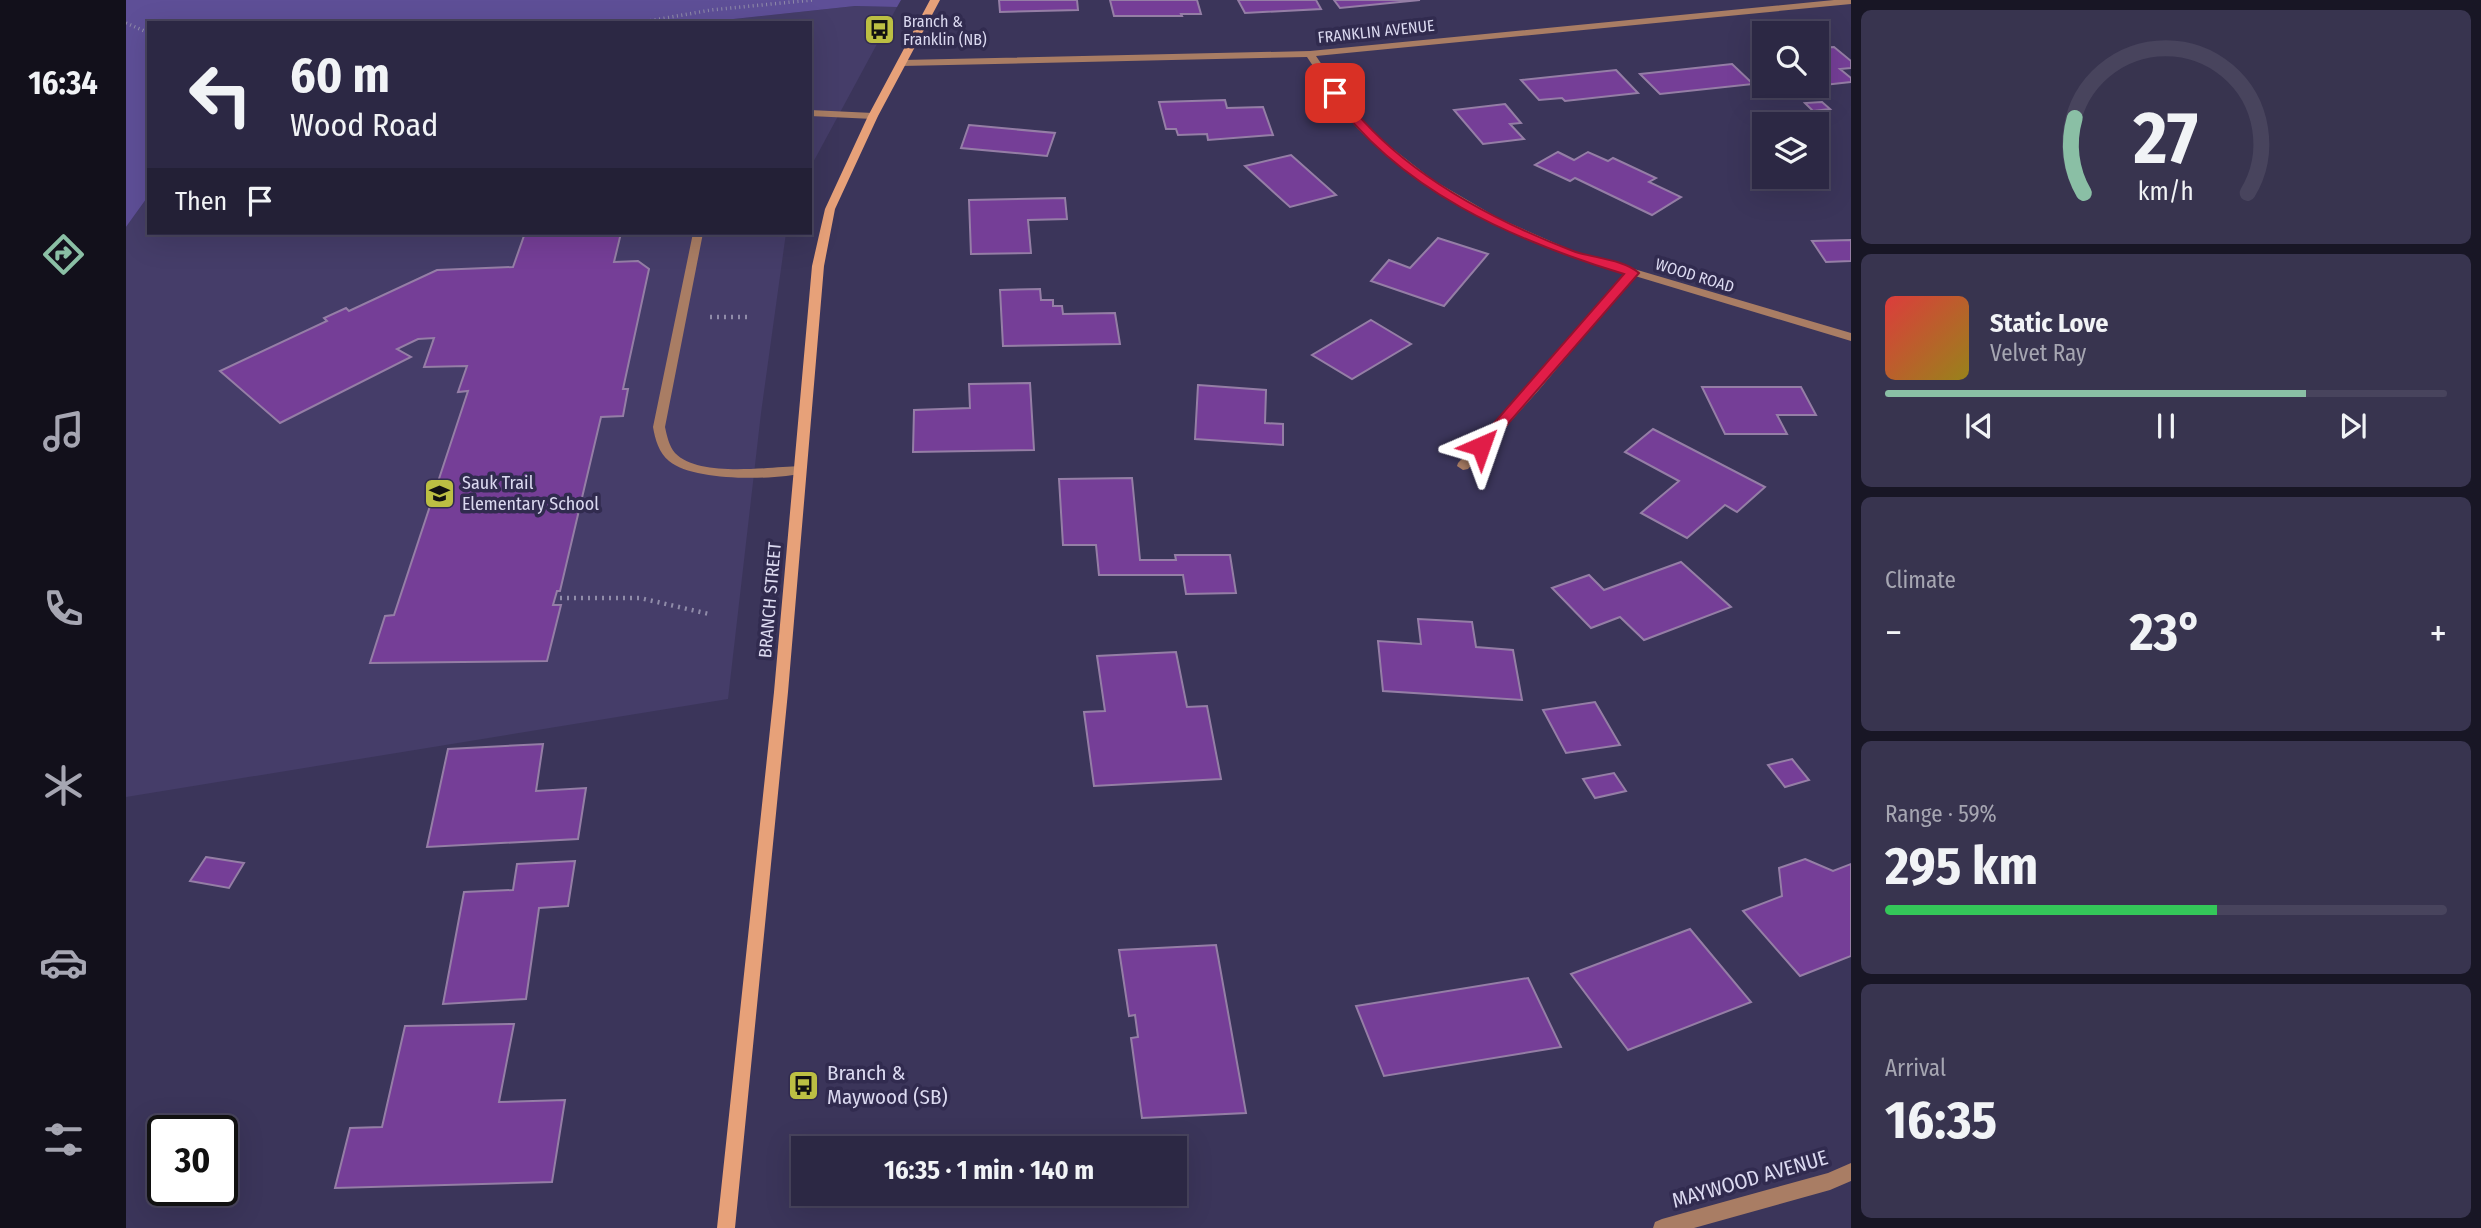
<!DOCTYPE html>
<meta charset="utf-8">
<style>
body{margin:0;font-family:"Fira Sans Condensed",sans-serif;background:#38344f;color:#f1f3f6;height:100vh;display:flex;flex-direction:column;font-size:26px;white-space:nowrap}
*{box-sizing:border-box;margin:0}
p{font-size:23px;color:#a6a6b2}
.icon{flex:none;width:38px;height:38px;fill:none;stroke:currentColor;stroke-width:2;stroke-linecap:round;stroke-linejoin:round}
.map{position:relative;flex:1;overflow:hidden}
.panel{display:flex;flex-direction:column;gap:10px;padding:10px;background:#181625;width:630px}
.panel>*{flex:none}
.hud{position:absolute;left:21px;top:21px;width:665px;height:214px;border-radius:0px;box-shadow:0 7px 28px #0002,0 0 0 2px #48445d;background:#2c2844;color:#f1f3f6;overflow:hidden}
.fabs{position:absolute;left:1626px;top:21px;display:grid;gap:14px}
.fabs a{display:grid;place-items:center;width:77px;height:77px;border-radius:0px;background:#2c2844;box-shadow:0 7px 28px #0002,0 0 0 2px #48445d;font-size:35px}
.speed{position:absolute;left:21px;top:1115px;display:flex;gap:14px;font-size:35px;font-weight:700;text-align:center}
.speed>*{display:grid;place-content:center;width:91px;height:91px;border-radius:50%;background:#2c2844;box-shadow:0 7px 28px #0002,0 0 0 2px #48445d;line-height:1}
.speed .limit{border:4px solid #111;border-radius:10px;background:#fff;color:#111}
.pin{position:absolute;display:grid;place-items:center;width:60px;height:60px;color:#fff;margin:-30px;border-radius:14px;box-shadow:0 4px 10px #0006}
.me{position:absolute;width:77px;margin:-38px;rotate:43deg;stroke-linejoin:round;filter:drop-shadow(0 0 5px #0008)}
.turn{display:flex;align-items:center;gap:24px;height:147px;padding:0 28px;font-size:32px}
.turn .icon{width:91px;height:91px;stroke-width:2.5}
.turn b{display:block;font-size:49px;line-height:60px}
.then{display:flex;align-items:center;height:66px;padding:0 28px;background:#0003;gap:14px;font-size:26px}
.big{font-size:52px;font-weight:700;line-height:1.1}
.panel .widget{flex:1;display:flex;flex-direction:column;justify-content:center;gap:10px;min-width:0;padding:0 24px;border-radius:10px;background:#38344f}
.panel .dial{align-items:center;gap:0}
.dial svg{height:182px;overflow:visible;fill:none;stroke:#48445d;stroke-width:7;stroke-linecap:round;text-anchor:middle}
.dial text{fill:#f1f3f6;stroke:none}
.song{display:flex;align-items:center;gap:21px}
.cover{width:84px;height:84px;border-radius:10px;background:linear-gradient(135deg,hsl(0 70% 55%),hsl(50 70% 35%))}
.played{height:7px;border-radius:4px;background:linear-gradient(90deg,#8abfa5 75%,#48445d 75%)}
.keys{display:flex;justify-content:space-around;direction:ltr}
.heat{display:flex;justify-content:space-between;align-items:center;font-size:38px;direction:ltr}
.charge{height:10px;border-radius:5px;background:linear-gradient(90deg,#34c759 59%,#48445d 0)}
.trip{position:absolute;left:665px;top:1136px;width:396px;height:70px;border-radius:0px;background:#2c2844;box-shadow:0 7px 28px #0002,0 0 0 2px #48445d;font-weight:700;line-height:70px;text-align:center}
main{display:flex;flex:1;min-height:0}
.tabs{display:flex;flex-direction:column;width:126px;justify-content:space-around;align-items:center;background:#12101b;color:#a6a6b2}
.tabs .icon{width:49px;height:49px}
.tabs .on{color:#8abfa5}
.tabs b{font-size:32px;color:#f1f3f6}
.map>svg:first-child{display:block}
.built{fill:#453d69}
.green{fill:#5e4f97}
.building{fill:#753e97;stroke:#957ea6;stroke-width:2}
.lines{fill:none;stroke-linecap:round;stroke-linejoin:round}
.path-far1{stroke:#908ca9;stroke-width:3.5;stroke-dasharray:1 3.5;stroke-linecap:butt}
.path{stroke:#908ca9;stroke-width:4.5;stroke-dasharray:2 5;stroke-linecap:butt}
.lane{fill:#a97d64;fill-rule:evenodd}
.street{fill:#a97d64;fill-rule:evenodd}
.secondary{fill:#e7a179;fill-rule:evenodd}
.route{fill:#e11d48;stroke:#92132f;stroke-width:2}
.labels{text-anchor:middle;stroke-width:7;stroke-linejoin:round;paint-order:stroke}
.far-poi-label{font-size:16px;fill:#dbd9f0;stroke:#312b4f;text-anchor:start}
.far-street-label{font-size:16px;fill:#dbd9f0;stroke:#312b4f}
.poi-label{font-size:18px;fill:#dbd9f0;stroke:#312b4f;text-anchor:start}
.street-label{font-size:18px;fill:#dbd9f0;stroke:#312b4f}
.near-poi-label{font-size:21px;fill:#dbd9f0;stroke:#312b4f;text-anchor:start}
.near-street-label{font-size:21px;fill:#dbd9f0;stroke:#312b4f}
</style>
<main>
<nav class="tabs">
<b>16:34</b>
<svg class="icon on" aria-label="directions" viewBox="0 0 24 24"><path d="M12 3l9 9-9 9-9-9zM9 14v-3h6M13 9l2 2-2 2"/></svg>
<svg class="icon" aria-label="music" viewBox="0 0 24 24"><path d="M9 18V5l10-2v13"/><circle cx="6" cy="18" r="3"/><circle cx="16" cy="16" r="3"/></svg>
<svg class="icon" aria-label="phone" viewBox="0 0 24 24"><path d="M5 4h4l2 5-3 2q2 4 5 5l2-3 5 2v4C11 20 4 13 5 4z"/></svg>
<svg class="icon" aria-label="climate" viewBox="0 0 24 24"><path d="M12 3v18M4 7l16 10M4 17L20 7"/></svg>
<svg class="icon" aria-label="car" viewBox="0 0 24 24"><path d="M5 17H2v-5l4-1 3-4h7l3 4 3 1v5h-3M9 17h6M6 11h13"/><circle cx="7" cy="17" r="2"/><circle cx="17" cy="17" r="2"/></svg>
<svg class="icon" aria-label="filters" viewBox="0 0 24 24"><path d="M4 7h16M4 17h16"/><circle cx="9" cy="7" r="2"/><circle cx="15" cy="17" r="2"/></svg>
</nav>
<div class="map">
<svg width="1725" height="1228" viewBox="0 0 1725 1228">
<rect width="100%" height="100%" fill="#3b355a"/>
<!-- built -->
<g class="built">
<polygon points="729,6 771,7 684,168 684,23 570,23"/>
<polygon points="23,195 23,233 660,233 635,413 602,699 0,797 0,227"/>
</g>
<!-- green -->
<polygon class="green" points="0,0 775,0 771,7 729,6 570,23 23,23 23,195 0,227"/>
<!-- building -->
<g class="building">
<polygon points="873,0 951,0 952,10 874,12"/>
<polygon points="984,0 1071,0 1075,14 1055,14 1056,16 988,16"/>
<polygon points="1112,0 1190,0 1195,9 1119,13"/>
<polygon points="1208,0 1294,0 1214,8"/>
<polygon points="1708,47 1725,61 1725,68 1714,69 1725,78 1725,82 1698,85 1690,78 1690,48"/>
<polygon points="1606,64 1627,84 1534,94 1514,74"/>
<polygon points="1490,70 1512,93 1439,101 1436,98 1413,100 1395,80"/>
<polygon points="1099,100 1101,108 1137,107 1147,135 1082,140 1081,134 1052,135 1050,129 1040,129 1033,102"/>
<polygon points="1696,102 1704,109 1687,111 1679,103"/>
<polygon points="1379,104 1395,123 1384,124 1398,139 1357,144 1328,110"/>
<polygon points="843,125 929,133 921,156 835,148"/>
<polygon points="1432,152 1448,160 1462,152 1482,161 1487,158 1530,178 1523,182 1555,197 1526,215 1449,178 1444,181 1409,165"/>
<polygon points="1165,155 1210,195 1164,207 1119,166"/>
<polygon points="939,198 941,219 902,220 905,253 845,254 843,200"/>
<polygon points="399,233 495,233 488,262 512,261 523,269 497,389 502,389 497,416 475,417 434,591 431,591 427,605 435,605 421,661 244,663 259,616 268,615 342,391 332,392 341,366 298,367 308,338 292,339 271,349 285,357 154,423 94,371 201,321 198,318 220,308 223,311 311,270 387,267"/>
<polygon points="1312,238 1362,254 1318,306 1245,281 1263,260 1284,268"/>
<polygon points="1725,240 1725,261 1700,262 1686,241"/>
<polygon points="914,289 915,300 927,300 927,306 936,306 937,314 989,313 994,344 877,346 874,290"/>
<polygon points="1245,320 1285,344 1226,379 1186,355"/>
<polygon points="904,383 908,450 787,452 788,410 844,408 843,384"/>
<polygon points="1072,385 1140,390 1139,423 1157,424 1157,445 1069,439"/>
<polygon points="1576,387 1675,387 1690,415 1651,415 1661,434 1599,434"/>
<polygon points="1527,429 1639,487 1611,512 1599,505 1561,538 1515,513 1553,481 1499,452"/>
<polygon points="1006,478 1014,560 1050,560 1049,555 1104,555 1110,593 1060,594 1057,575 973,575 970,545 937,545 933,479"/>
<polygon points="1555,562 1605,607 1518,640 1494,617 1465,628 1426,588 1463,575 1478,590"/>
<polygon points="1292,619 1346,622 1350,647 1387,650 1396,700 1257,691 1252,641 1295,644"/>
<polygon points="1050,652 1061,707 1081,706 1095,779 968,786 958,712 979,711 971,656"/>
<polygon points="1469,702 1494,745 1440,753 1417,710"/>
<polygon points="417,744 410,791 460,788 452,839 301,847 322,749"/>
<polygon points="1666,759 1683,780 1659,787 1642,765"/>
<polygon points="1488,773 1500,791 1469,798 1457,779"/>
<polygon points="80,857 118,863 103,888 64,881"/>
<polygon points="1679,859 1707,871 1725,864 1725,956 1674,976 1617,911 1656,896 1653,868"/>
<polygon points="449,861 442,906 413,908 400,999 317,1004 338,892 387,890 391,864"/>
<polygon points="1564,929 1625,1002 1502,1050 1445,974"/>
<polygon points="1090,945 1120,1113 1016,1118 1005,1038 1012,1037 1009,1015 1003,1016 993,950"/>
<polygon points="1402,978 1435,1047 1258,1076 1230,1006"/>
<polygon points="388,1024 373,1102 439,1100 426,1182 209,1188 224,1128 256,1127 279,1026"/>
</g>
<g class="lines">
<!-- path-far1 -->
<g class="path-far1">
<polyline points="0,23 23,33"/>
<polyline points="511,23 585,10 686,0"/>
</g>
<!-- path -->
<g class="path">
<polyline points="584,317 625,317"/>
<polyline points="434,598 514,598 583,614"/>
</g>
<!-- lane -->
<g class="lane">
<polygon points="684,110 747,113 752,116 747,119 684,116"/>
<path d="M567 233H577L539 427C541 436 543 446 549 453 573 478 642 467 674 466L679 467 680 470 679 473C648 480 568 482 543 461 533 453 529 439 527 427Z"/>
</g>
<!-- street -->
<g class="street">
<path d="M1708 0H1725V4L1190 56 1228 112 1253 138 1307 180 1372 218 1447 251 1725 333V341L1509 276 1412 391 1342 469 1337 470 1331 466 1332 463 1404 385 1500 273C1414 248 1341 217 1271 162 1252 148 1234 133 1220 115 1206 97 1194 76 1181 57L776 66 771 63 776 60 1184 51Z"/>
<polygon points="1725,1163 1725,1181 1704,1190 1568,1228 1527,1228 1529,1222 1536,1219 1702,1173"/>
</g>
<!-- secondary -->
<polygon class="secondary" points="804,0 814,0 752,116 709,209 698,266 662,692 609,1228 591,1228 648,692 686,266 699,209 742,116"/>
</g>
<!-- route -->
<path class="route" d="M1205 91H1213C1267 167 1361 218 1447 251 1466 258 1497 259 1513 273L1360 449H1350L1348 446 1498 274C1389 241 1271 190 1204 93Z"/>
<!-- icons -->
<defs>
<symbol id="bus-square" viewBox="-11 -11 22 22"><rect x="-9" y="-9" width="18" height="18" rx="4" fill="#bcbf43" stroke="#312b4f"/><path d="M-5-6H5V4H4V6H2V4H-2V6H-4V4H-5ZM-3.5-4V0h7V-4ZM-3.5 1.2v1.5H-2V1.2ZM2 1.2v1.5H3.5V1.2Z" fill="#111"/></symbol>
<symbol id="school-square" viewBox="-11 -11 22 22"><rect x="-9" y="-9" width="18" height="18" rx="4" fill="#bcbf43" stroke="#312b4f"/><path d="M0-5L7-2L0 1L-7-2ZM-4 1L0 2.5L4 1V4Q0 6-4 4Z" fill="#111"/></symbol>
</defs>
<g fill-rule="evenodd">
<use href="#bus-square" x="736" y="12" width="35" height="35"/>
<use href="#school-square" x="296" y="476" width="35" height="35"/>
<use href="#bus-square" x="660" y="1068" width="35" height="35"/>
</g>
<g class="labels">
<!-- far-poi labels -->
<g class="far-poi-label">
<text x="777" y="27">Branch &amp;<tspan x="777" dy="18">Franklin (NB)</tspan></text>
</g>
<!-- far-street labels -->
<g class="far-street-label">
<text transform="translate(1250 31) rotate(-6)" y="6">FRANKLIN AVENUE</text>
<text transform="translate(1569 275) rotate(17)" y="6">WOOD ROAD</text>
</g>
<!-- poi labels -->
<g class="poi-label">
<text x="336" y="489">Sauk Trail<tspan x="336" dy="21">Elementary School</tspan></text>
</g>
<!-- street labels -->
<g class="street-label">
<text transform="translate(644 600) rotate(-85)" y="6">BRANCH STREET</text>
</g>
<!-- near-poi labels -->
<g class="near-poi-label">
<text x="701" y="1080">Branch &amp;<tspan x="701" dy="24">Maywood (SB)</tspan></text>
</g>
<!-- near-street labels -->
<g class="near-street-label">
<text transform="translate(1624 1179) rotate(-16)" y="7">MAYWOOD AVENUE</text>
</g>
</g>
</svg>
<div class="fabs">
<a><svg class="icon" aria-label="search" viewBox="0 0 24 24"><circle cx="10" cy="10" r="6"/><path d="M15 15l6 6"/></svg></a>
<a><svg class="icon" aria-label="layers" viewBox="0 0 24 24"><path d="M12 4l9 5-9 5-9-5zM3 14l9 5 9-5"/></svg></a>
</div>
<div class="speed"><div class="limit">30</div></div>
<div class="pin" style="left:1209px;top:93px;background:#d93025"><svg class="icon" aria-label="arrive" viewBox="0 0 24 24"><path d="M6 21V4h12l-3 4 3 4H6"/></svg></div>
<svg class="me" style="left:1355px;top:446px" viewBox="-20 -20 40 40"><path d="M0-17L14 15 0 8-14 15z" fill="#e11d48" stroke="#fff" stroke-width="4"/></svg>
<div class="trip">16:35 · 1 min · 140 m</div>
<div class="hud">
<div class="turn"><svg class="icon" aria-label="left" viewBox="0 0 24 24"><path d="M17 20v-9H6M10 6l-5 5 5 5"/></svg><div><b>60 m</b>Wood Road</div></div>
<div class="then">Then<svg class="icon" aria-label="arrive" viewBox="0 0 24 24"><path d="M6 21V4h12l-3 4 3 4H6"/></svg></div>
</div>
</div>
<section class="panel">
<div class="widget dial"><svg viewBox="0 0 100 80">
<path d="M14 69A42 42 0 1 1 86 69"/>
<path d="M14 69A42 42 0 0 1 10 36" stroke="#8abfa5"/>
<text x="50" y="56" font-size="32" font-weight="700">27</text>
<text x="50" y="72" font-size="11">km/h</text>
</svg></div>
<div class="widget">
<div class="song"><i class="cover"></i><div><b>Static Love</b><p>Velvet Ray</p></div></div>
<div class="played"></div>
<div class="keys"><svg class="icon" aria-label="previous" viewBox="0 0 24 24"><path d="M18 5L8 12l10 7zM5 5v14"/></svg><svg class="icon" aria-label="pause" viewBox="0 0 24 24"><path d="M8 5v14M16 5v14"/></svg><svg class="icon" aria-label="next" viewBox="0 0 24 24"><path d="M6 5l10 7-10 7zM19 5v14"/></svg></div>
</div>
<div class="widget"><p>Climate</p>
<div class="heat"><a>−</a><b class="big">23°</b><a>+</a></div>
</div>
<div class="widget"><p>Range · 59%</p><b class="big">295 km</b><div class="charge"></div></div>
<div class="widget"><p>Arrival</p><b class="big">16:35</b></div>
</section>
</main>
